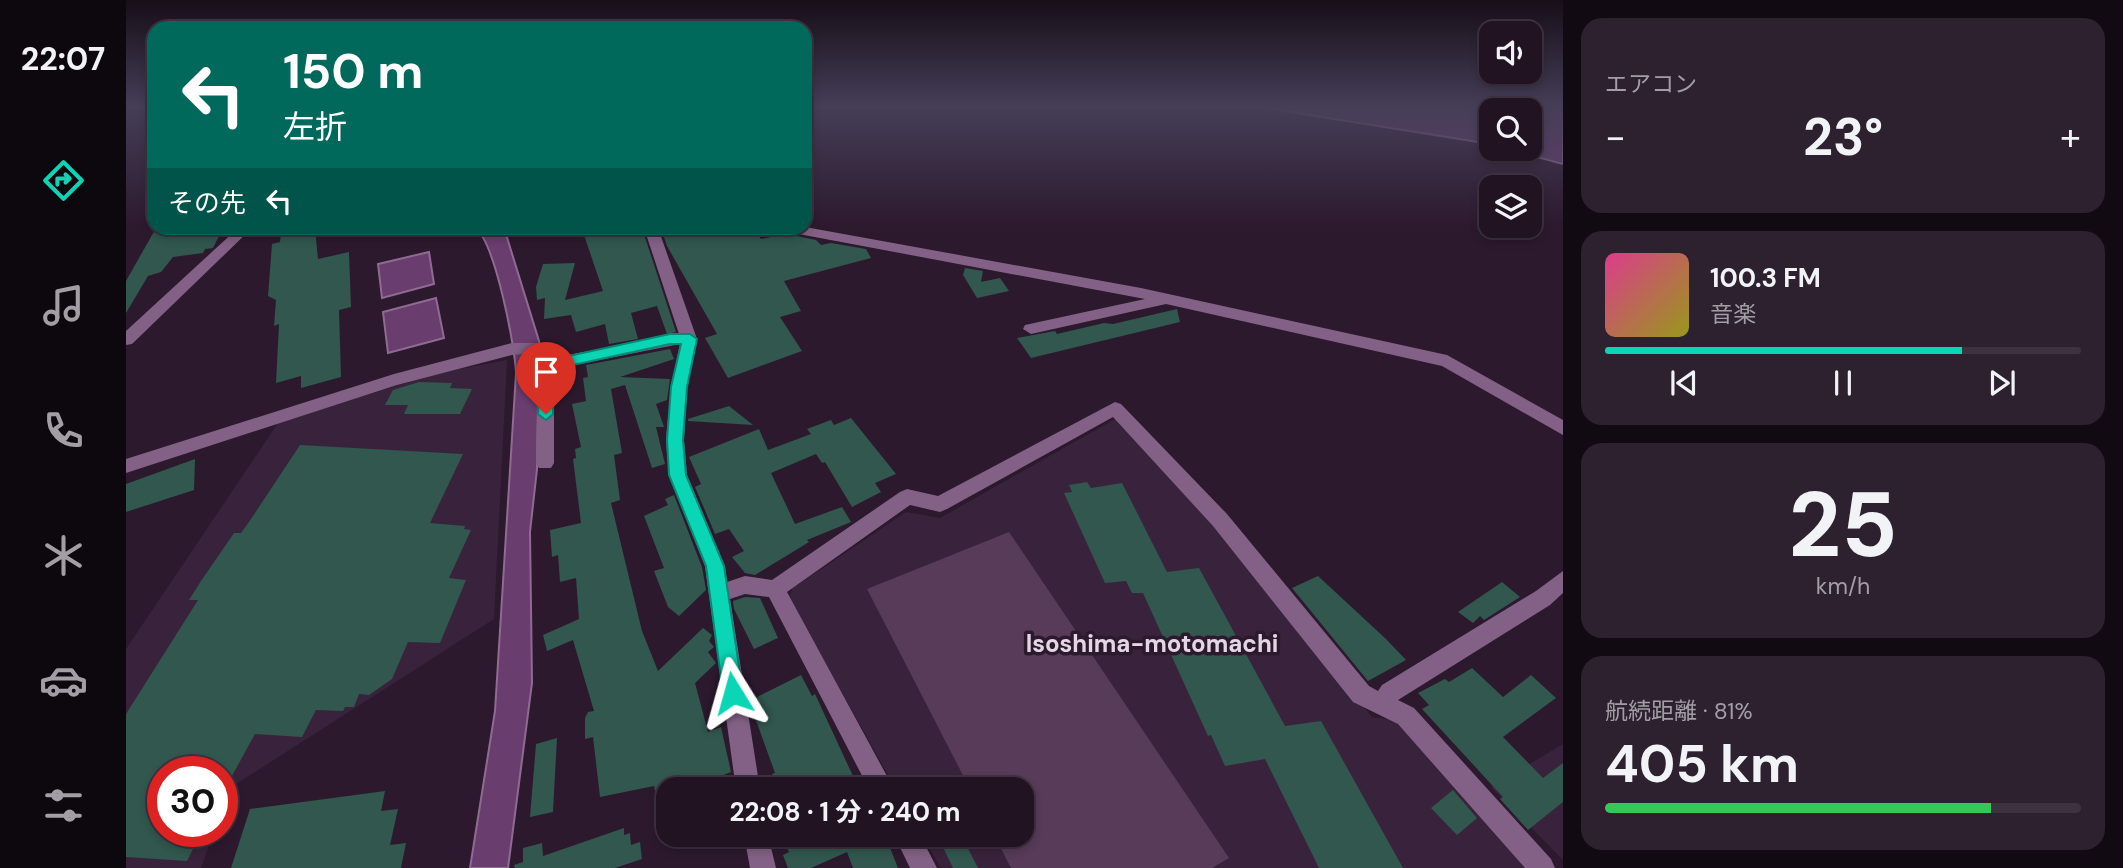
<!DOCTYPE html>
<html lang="ja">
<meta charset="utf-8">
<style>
body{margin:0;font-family:"DM Sans","Noto Sans JP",sans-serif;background:#2d202f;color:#f1f3f6;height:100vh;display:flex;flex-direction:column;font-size:26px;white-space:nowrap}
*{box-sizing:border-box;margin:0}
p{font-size:23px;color:#a29ea5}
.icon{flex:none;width:38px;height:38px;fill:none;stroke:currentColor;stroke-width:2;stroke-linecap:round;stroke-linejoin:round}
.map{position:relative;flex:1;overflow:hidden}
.sheet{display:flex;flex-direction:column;gap:18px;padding:18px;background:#120a13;width:560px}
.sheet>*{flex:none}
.top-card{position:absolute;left:21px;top:21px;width:665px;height:214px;border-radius:21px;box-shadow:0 4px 10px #0003,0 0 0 2px #3e3240;background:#00695c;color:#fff;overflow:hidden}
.fabs{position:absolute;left:1353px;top:21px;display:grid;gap:14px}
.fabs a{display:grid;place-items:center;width:63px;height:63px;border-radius:14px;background:#211322;box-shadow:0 4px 10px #0003,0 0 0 2px #3e3240;font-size:35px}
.speed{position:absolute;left:21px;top:756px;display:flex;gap:14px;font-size:35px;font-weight:700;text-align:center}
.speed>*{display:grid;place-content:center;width:91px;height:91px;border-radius:50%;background:#211322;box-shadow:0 4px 10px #0003,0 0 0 2px #3e3240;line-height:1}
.speed .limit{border:10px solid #d22;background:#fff;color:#111}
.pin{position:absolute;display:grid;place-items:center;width:60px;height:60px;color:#fff;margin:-72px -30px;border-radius:50% 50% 50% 0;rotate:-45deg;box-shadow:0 0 7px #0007}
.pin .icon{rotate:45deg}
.me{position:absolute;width:77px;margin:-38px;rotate:352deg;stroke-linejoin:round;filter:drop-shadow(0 0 5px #0008)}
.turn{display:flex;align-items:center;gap:24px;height:147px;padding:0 21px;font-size:32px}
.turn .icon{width:91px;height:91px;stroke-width:2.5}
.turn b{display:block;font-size:49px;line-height:60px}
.then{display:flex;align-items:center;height:66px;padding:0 21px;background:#0003;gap:14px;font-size:26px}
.big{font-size:52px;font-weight:700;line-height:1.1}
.sheet .tile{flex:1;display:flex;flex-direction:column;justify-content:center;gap:10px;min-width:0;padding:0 24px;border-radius:21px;background:#2d202f}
.sheet .dial{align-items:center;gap:0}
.dial b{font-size:91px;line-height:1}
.song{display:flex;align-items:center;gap:21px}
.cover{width:84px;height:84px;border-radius:10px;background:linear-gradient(135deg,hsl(330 70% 55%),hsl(60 70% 35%))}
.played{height:7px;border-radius:4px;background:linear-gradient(90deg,#0ad5b5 75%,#3e3240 75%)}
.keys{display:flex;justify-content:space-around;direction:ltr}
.heat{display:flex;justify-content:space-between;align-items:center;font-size:38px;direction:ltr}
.charge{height:10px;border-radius:5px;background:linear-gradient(90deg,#34c759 81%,#3e3240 0)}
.trip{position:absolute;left:530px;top:777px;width:378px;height:70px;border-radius:21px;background:#211322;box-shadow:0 4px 10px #0003,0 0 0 2px #3e3240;font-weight:700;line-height:70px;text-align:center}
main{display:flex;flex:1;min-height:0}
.dock{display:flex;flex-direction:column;width:126px;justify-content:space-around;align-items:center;background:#0d080e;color:#a29ea5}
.dock .icon{width:49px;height:49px}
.dock .current{color:#0ad5b5}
.dock b{font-size:32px;color:#f1f3f6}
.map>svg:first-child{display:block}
.built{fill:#39233c}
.green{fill:#573b59}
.water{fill:#6a3d6f;stroke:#8f6b92;stroke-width:2}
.building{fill:#31574e}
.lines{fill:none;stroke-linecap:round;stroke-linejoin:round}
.minor{fill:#836186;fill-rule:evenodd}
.route{fill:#0ad5b5;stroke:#068a76;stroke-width:2}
.labels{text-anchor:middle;stroke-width:7;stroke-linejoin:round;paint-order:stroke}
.near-neighbourhood-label{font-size:24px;font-weight:bold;fill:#e4d7e5;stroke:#2c192e}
</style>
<main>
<nav class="dock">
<b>22:07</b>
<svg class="icon current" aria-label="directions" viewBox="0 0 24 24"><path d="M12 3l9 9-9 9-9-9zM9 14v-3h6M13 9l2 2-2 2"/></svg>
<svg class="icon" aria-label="music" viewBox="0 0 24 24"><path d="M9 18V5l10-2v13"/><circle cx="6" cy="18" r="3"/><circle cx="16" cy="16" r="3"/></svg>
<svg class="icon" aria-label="phone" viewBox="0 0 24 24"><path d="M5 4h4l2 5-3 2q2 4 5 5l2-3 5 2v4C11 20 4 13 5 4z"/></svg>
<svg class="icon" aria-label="climate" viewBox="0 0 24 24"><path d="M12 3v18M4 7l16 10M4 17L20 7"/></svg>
<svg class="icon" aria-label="car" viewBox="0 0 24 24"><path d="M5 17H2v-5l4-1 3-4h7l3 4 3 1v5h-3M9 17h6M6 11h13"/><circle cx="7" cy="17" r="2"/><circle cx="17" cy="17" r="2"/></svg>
<svg class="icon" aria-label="filters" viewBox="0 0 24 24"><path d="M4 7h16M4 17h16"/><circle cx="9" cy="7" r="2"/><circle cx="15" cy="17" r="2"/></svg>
</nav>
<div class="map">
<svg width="1437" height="868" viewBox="0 0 1437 868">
<rect width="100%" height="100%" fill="#2c192e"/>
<!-- built -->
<g class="built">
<polygon points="381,360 368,619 104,788 96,809 96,772 37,772 37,831 88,831 75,868 0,868 0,649 152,423 308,374"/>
<polygon points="989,419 1089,527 1246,717 1273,721 1399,868 815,868 796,835 896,835 896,789 770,789 663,598 667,588 780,512 814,518"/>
<polygon points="1437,744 1437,860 1365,787"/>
</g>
<!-- green -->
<polygon class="green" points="883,532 1103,858 1086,868 885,868 868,835 896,835 896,789 844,789 741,589"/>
<!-- water -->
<g class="water">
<polygon points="1127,106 1437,106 1437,164 1381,149 1404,149 1404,110 1365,110 1365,144"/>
<path d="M349 228H377L379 231 413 341 411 469 404 532 406 683 382 868H344L369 711 390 373C389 347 369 241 349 228Z"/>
<polygon points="303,252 308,284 256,298 252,264"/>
<polygon points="310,298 318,338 262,353 257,312"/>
</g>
<!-- building -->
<g class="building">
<polygon points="30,228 97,228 87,248 79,249 77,253 47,257 35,272 22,276 0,313 0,281"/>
<polygon points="181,228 189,228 192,259 223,252 225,307 213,310 215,377 175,388 175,376 150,383 153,324 148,326 150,300 142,296 146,244 154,242 155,234"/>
<polygon points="484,228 516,228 550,332 541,334 531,306 505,313 512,339 483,344 479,324 450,332 445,315 418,319 419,298 411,300 410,287 417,264 449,263 439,300 477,291 458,235 484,230"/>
<polygon points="535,228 626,228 635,239 661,234 690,240 695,245 705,243 740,249 745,258 658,281 675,311 654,317 676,351 602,378 579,338 591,334 541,246"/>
<polygon points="839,268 857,271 855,282 874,278 883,291 851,298 837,275"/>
<polygon points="1051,309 1054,322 905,358 891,338 929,331 931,334 978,323 987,324"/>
<polygon points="544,349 548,359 494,377 544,379 541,400 530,404 538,427 530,427 539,464 526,468 499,385 485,389 496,453 488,455 494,500 485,503 516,631 532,671 577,628 586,635 583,641 588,647 582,652 590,663 569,683 582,732 595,727 605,772 562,789 542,789 542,824 536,825 528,786 474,797 467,737 459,739 459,718 462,712 468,711 447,640 421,651 417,635 453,619 450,578 434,582 432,555 426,557 424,530 455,523 447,459 450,458 449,449 455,447 446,404 460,401 457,378 462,377 460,365"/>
<polygon points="293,382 326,383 324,388 346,389 334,414 278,414 282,405 259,405 267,390"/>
<polygon points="603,406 627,425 562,421 562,419"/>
<polygon points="725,418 770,474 749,483 755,492 726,507 699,462 696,463 690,454 645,473 669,524 716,507 725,522 681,540 683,542 629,575 619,573 606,557 618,551 603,529 589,534 569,487 575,484 563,457 633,429 642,450 685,434 681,429 705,420 708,425"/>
<polygon points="174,445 337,454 304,523 339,526 338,529 345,530 323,578 340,580 314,643 282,642 266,679 243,695 233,694 228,707 219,707 217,711 190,710 176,737 129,734 96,794 96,772 37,772 37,831 76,831 61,861 0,857 0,714 72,600 63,600 75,581 108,533 115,533 123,522"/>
<polygon points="69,459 68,490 0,512 0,484"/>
<polygon points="961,482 965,488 996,483 1041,572 1073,568 1159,726 1195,721 1277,868 1193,868 1139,759 1099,766 1085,735 1082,736 1017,593 1006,593 1000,581 979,583 938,493 946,492 943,485"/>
<polygon points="548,495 576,567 580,590 553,616 542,607 528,571 538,568 518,516 542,505 539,499"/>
<polygon points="1192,576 1260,639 1280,660 1242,681 1166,588"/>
<polygon points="1376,582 1394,597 1358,620 1354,616 1347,623 1332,612"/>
<polygon points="619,597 634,598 652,638 628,649 608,609 607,601"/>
<polygon points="1346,668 1377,697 1405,675 1430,698 1377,737 1417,778 1437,763 1437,802 1402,830 1374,799 1377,797 1296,709 1303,705 1292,693 1319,679 1323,682"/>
<polygon points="675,675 686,696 689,694 733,789 652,789 646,774 649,773 623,701"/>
<polygon points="431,738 427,812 404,817 410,744"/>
<polygon points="1327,790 1351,818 1331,835 1305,808"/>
<polygon points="259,791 255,811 272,809 264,845 280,843 275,868 105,868 124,809"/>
<polygon points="498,828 498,835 504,833 505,845 514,842 516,859 489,868 389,868 388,865 397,862 397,848 416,843 417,856"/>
<polygon points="655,835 759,835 772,868 727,868 721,852 685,868 662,868 657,855 663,852"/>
<polygon points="811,835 835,835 852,868 827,868"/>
</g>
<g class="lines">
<!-- minor -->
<g class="minor">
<polygon points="679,227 1015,288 1321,355 1437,420 1437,435 1316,366 1040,304 905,334 897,329 899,325 1019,299 662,232 655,228"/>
<polygon points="112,228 126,228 6,344 0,345 0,331"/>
<polygon points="518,228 532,228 571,339 561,387 558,440 561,475 599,566 601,582 619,576 646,580 774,492 781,489 812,496 989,402 995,404 1101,514 1243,686 1252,691 1256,685 1410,591 1437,571 1437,593 1424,605 1272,700 1288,708 1425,859 1429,868 1399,868 1272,724 1227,702 1087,526 987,417 821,509 814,512 784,505 661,592 768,789 743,789 643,597 619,594 604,599 634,789 610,789 579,566 543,475 540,440 545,387 554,344 428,369 428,463 425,468 413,468 410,463 412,365 409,353 386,355 271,385 0,473 0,459 268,374 386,343 421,343 426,358 553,334"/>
<polygon points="618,835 642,835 650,868 624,868"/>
<polygon points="768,835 794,835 811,868 784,868"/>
</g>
</g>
<!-- sky -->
<linearGradient id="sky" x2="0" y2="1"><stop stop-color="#180e19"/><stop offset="0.47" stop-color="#453e57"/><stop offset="1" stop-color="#453e57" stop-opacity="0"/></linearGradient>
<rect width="1437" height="227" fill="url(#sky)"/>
<!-- route -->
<polygon class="route" points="544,334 564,334 571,339 561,387 557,440 560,475 598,566 617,693 614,700 607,703 600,700 597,693 580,566 543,475 541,440 545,387 555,344 544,344 428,369 427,414 420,420 412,414 415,362"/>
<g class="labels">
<!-- near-neighbourhood labels -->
<g class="near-neighbourhood-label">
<text x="1026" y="652">Isoshima-motomachi</text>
</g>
</g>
</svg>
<div class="fabs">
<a><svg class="icon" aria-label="sound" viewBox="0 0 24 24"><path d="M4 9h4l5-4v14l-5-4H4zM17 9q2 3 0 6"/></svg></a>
<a><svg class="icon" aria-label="search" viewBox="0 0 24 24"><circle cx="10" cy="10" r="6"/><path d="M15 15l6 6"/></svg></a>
<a><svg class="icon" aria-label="layers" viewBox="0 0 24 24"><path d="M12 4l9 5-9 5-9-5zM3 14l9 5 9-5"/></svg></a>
</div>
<div class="speed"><div class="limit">30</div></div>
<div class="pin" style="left:420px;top:414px;background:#d93025"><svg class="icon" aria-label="arrive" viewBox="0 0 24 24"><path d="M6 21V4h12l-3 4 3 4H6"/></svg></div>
<svg class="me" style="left:607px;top:693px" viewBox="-20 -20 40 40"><path d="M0-17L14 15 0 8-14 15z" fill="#0ad5b5" stroke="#fff" stroke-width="4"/></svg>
<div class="trip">22:08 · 1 分 · 240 m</div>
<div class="top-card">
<div class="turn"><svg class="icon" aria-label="left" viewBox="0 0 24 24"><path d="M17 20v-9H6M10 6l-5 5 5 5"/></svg><div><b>150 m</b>左折</div></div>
<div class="then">その先<svg class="icon" aria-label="left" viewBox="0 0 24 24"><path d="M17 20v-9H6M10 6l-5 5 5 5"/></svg></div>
</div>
</div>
<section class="sheet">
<div class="tile"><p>エアコン</p>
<div class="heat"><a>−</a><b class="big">23°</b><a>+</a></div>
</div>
<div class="tile">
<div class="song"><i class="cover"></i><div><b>100.3 FM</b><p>音楽</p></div></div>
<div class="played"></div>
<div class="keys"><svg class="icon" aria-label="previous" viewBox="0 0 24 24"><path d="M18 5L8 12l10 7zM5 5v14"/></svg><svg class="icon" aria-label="pause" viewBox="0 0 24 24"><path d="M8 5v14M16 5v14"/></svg><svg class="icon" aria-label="next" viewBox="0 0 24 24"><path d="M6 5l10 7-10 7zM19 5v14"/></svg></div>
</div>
<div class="tile dial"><b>25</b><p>km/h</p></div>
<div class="tile"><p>航続距離 · 81%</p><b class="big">405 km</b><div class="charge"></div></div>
</section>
</main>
